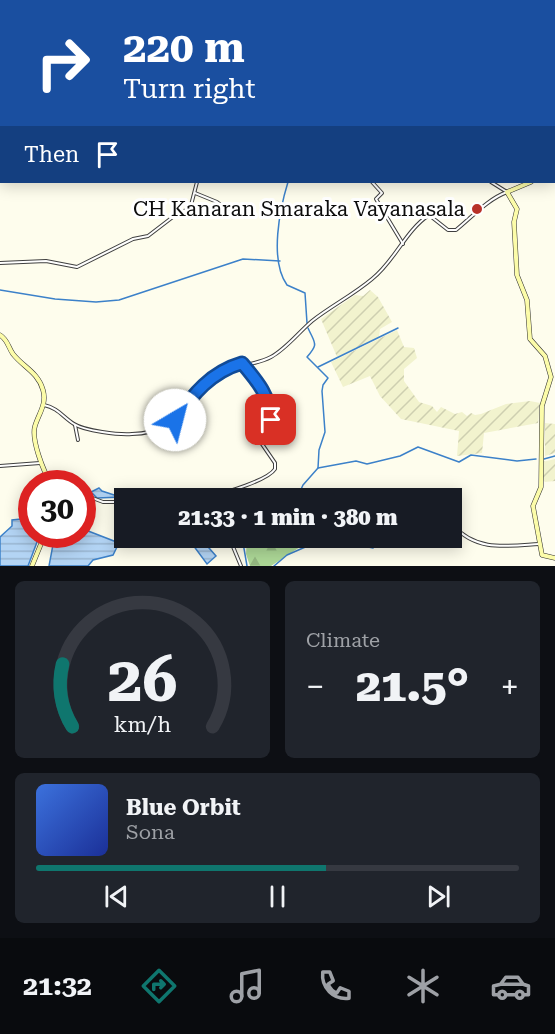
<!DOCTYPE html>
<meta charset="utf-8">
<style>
body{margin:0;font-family:"Roboto Serif",serif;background:#20242c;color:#f1f3f6;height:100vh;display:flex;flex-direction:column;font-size:22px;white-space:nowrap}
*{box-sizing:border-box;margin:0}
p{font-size:20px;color:#9ea1a6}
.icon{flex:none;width:33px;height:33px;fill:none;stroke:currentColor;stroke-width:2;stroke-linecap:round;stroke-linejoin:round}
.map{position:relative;height:566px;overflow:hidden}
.panel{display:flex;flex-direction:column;gap:15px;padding:15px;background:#0d0f14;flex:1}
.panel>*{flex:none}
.guide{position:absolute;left:0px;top:0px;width:555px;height:183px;box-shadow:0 3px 15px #0003;background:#1a4fa0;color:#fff;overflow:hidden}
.speed{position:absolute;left:18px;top:470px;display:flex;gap:12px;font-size:30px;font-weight:700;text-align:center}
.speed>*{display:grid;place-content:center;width:78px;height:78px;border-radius:50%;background:#171b24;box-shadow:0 3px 15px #0003;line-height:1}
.speed .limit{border:9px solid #d22;background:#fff;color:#111}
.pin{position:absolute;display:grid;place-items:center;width:51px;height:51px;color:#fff;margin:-26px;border-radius:12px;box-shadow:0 3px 9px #0006}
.me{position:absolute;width:66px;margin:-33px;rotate:37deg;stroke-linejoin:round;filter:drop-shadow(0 0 4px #0008)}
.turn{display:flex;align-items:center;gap:21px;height:126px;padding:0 24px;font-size:27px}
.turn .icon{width:78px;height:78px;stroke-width:2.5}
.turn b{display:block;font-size:42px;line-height:51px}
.then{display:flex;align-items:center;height:57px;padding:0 24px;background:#0003;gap:12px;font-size:22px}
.big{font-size:45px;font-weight:800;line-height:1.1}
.panel .widget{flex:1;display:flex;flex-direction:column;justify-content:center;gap:9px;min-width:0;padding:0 21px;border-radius:9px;background:#20242c}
.panel .dial{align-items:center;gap:0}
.dial svg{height:156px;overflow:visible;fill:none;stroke:#363941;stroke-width:7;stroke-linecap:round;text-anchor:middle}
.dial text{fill:#f1f3f6;stroke:none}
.song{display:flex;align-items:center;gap:18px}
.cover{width:72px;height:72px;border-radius:9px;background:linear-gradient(135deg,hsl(220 70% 55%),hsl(230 70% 35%))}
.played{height:6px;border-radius:3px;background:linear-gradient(90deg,#0f766e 60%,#363941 60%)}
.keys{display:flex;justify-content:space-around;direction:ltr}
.heat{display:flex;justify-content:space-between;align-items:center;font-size:33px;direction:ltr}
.panel .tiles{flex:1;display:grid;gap:15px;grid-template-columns:1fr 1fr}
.widget:last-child{grid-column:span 2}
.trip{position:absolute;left:114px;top:488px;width:348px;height:60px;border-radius:0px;background:#171b24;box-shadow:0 3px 15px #0003;font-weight:800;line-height:60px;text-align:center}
.tabs{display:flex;height:96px;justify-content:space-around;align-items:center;background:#090b0e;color:#9ea1a6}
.tabs .icon{width:42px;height:42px}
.tabs .on{color:#0f766e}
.tabs b{font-size:27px;color:#f1f3f6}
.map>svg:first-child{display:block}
.farmland{fill:url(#farmland-furrows)}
.forest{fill:url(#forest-firs)}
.water{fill:url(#water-rules);stroke:#3c81c9;stroke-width:1.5}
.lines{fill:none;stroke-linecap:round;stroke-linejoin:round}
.stream{stroke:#3c81c9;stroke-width:1.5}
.minor-casing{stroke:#3f3f3f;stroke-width:4}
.secondary-casing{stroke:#2e2e2e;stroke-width:5}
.minor{stroke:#fff;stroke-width:2}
.secondary{stroke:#fcfca9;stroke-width:4}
.route-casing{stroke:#114b97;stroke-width:15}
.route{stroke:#1a73e8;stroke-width:10}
.poi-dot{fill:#b83229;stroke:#fff;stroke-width:2}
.labels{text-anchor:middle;stroke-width:6;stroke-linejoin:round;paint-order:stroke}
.poi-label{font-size:21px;fill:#0c0c0c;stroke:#fff;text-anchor:end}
</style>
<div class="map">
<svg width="555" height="566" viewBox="0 0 555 566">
<defs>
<pattern id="farmland-furrows" width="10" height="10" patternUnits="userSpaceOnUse" patternTransform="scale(1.5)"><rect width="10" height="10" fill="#f2f3ce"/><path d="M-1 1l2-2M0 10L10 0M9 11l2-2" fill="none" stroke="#cecfb0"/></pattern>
<pattern id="forest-firs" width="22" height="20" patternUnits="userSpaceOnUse" patternTransform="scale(1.5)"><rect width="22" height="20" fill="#add897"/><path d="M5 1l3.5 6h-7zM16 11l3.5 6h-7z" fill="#94b881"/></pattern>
<pattern id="water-rules" width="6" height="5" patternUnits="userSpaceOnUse" patternTransform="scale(1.5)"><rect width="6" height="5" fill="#b3d4f4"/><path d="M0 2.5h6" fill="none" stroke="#99b5d0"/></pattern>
</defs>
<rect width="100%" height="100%" fill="#fefded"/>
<!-- farmland -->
<g class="farmland">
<polygon points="370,290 378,297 392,322 380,329 379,337 337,357 321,319 355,295 363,296"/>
<polygon points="397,330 404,347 414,348 417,358 404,369 404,381 419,402 432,406 437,412 441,407 455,414 462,412 467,416 471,413 475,415 481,414 506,404 530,401 540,403 538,423 484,433 482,453 457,456 459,431 401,419 380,396 370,376 343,387 331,362"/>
<polygon points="545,423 555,424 555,453 545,456"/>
<polygon points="555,459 555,481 545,482 543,480 542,462"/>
</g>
<!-- forest -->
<polygon class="forest" points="247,537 319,537 322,538 300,547 271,566 250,566 246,554"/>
<!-- water -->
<g class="water">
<polygon points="99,488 102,491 114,495 121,492 122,497 97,498 91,492"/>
<polygon points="21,519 31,523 32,534 40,534 28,566 0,566 0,537 12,526 12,520"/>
<polygon points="83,529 119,543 113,555 93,560 88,566 49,566 55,534 82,534"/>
<polygon points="194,539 202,540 216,556 207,564 193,545"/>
</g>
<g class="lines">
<!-- stream -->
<g class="stream">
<polyline points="373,2 374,0"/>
<path d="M288 182C280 208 269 260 287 285L305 293 307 323"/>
<polyline points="0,290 55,299 96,302 119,300 243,259 280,261"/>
<polyline points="318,367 398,328"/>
<polyline points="544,459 555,456"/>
<polyline points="318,468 356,461 367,464 400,456 418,447 459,462 471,455 517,461 536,459"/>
<path d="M297 498 303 485 318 468 319 450 325 432 322 391 323 385 328 378 307 357C319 343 315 344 308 328"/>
<polyline points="242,537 247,566"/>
<polyline points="202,542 207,537"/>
<polyline points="274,566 287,555 326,538 373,548 375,538"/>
</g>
<defs>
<g id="minor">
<polyline points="341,0 342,2"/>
<polyline points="496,0 497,2"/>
<polyline points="227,2 227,0"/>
<polyline points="554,26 555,26"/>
<polyline points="0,58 2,59"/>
<polyline points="554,80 555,81"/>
<polyline points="372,182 382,193 376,199 403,244"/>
<polyline points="195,193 217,202 232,213"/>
<polyline points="0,263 46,261 77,267 133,239 148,236 178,213 190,209 197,182"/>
<path d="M44 405C58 408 63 417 74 424 85 431 119 435 132 434 176 434 182 400 211 379 230 364 252 367 271 357 286 349 299 332 312 321 331 306 353 295 372 279 395 261 405 231 429 215L448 230H456C472 217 488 199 507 192L491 182"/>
<polyline points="75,425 78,440"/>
<polyline points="0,466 40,463"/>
<path d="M82 494 103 502H116L131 491 212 495C226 493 268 480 275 469V463L262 444C262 436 268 430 270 422 276 399 255 379 242 363"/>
<path d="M460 502 456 505 453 525C476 552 507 546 539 544"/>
<polyline points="229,537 241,566"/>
</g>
<g id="secondary">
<polyline points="554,176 555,176"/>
<polyline points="531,182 507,192 517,209 514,222 517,275 527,300 530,339 545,356 551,377 542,406 541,487 533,506 542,555 555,558"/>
<path d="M0 335C8 340 8 347 13 354 23 367 38 372 43 390 47 404 39 413 35 426 31 439 43 471 51 483"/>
<polyline points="32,566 45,534"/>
</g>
</defs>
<!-- minor casing -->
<use href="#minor" class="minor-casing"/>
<!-- secondary casing -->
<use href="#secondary" class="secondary-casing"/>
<!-- minor -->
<use href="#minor" class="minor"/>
<!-- secondary -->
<use href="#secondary" class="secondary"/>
</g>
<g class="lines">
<defs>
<path id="route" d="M175 420C193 394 211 372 242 363 258 382 270 396 271 420"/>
</defs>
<!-- route casing -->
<use href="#route" class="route-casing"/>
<!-- route -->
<use href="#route" class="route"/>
</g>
<!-- markers -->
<circle class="poi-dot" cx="477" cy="209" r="6"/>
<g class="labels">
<!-- poi labels -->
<g class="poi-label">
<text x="465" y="216">CH Kanaran Smaraka Vayanasala</text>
</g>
</g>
</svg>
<div class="speed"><div class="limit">30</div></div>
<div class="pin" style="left:271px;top:420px;background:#d93025"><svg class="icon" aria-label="arrive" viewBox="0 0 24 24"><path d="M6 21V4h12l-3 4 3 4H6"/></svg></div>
<svg class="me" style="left:175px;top:420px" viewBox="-20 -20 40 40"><circle r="19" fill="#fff"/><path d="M0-13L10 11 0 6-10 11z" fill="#1a73e8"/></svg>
<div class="trip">21:33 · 1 min · 380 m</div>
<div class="guide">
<div class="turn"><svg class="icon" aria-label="right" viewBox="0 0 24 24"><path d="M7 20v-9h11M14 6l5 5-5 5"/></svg><div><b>220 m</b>Turn right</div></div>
<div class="then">Then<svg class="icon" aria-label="arrive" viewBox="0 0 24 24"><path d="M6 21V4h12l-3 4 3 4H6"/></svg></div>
</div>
</div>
<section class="panel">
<div class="tiles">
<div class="widget dial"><svg viewBox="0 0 100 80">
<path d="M14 69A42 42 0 1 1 86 69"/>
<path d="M14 69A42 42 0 0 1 9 37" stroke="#0f766e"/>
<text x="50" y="56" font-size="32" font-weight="700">26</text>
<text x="50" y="72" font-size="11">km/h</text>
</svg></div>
<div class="widget"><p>Climate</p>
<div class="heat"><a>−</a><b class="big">21.5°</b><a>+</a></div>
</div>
<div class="widget">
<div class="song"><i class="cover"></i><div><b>Blue Orbit</b><p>Sona</p></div></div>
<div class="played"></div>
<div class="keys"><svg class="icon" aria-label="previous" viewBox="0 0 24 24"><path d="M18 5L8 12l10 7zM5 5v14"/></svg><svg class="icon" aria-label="pause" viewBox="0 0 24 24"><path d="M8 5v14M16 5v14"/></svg><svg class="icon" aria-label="next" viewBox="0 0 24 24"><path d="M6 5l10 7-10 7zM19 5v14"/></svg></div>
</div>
</div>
</section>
<nav class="tabs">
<b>21:32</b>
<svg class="icon on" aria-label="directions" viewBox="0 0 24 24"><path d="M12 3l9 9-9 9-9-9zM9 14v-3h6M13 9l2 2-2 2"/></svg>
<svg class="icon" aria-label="music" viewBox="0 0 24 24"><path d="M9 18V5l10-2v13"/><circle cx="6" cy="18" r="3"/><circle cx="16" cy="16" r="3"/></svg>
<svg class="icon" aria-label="phone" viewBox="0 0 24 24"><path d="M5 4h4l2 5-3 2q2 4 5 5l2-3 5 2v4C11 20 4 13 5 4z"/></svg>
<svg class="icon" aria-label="climate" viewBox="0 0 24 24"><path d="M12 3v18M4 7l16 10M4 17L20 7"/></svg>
<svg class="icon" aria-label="car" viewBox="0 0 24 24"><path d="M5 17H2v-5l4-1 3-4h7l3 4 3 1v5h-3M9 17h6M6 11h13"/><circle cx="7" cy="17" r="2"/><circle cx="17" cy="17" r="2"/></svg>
</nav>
